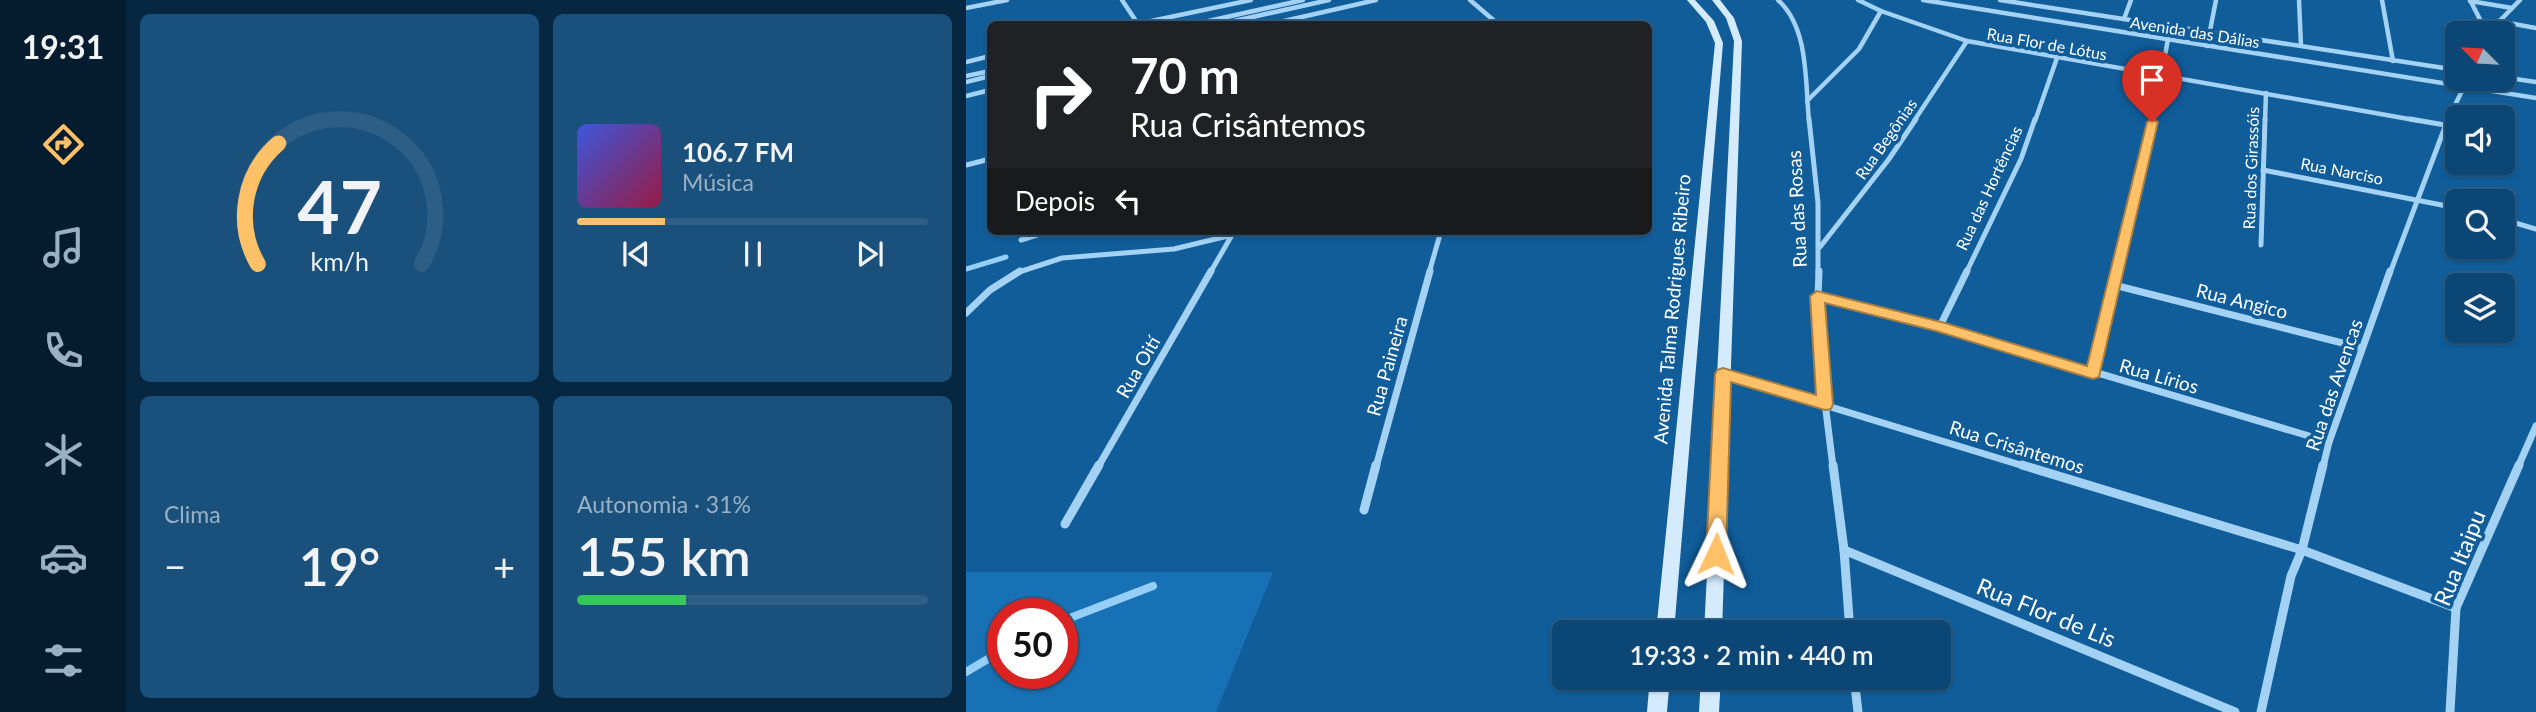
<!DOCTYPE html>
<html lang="pt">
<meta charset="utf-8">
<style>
body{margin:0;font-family:Lato,sans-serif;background:#1a507c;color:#f1f3f6;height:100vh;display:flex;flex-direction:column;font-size:26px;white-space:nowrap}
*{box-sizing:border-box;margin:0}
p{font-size:23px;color:#9ab1c5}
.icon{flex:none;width:38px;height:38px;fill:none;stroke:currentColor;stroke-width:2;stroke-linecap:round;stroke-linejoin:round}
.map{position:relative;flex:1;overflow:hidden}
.drawer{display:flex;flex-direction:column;gap:14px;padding:14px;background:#072640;width:840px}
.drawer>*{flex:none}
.hud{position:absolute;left:21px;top:21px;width:665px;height:214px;border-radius:10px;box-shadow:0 2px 5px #0004,0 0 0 2px #2c5e86;background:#202124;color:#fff;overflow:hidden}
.needle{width:46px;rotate:294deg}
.buttons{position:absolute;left:1479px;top:21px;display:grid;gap:14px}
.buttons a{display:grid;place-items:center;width:70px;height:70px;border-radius:10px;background:#0c4674;box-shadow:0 2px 5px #0004,0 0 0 2px #2c5e86;font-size:35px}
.speed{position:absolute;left:21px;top:598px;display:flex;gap:14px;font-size:35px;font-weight:700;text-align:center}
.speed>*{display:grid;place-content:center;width:91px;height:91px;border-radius:50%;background:#0c4674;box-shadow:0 2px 5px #0004,0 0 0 2px #2c5e86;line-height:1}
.speed .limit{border:10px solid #d22;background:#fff;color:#111}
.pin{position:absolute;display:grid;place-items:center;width:60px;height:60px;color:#fff;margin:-72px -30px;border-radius:50% 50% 50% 0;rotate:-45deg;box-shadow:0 0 7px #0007}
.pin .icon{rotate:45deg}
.me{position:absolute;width:77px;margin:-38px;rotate:2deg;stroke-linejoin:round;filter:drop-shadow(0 0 5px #0008)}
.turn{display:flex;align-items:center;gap:24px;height:147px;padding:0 28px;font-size:32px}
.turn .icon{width:91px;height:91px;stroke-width:2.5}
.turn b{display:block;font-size:49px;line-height:60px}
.then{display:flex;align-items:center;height:66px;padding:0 28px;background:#0003;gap:14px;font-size:26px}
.big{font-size:52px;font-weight:600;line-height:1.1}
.drawer .widget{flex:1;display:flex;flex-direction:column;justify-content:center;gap:10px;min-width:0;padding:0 24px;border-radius:10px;background:#1a507c}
.drawer .dial{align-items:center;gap:0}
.dial svg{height:182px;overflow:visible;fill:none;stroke:#2c5e86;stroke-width:7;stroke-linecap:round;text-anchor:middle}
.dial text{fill:#f1f3f6;stroke:none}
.song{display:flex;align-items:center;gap:21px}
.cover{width:84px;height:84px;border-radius:10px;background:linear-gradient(135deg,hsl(230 70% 55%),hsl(340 70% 35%))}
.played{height:7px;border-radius:4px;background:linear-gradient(90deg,#ffc167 25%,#2c5e86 25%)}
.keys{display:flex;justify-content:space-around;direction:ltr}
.heat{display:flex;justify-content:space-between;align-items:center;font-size:38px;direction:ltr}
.charge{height:10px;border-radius:5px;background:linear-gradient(90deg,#34c759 31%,#2c5e86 0)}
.drawer .tiles{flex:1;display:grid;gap:14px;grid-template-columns:repeat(2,1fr)}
.trip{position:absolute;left:586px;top:620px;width:399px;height:70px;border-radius:10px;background:#0c4674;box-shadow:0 2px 5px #0004,0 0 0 2px #2c5e86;font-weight:600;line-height:70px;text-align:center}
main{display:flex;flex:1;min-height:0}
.dock{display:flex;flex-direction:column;width:126px;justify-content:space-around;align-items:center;background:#051c2e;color:#9ab1c5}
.dock .icon{width:49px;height:49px}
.dock .active{color:#ffc167}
.dock b{font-size:32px;color:#f1f3f6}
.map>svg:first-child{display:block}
.green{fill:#1871b5;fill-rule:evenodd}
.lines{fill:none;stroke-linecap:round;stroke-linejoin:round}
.stream-far1{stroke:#95cff8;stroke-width:5}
.stream{stroke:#95cff8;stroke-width:8}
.street-far3{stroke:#a3d2f4;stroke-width:4.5}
.street-far2{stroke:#a3d2f4;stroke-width:5}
.street-far1{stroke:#a3d2f4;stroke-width:7}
.street{stroke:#a3d2f4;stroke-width:9}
.secondary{fill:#d3ebfd;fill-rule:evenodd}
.route{fill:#ffc167;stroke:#a67d43;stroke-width:2}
.labels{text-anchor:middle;stroke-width:7;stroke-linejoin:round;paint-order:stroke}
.far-street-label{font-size:16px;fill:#fff;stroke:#105d9a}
.street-label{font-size:19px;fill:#fff;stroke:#105d9a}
.near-street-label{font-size:23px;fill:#fff;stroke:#105d9a}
</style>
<main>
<nav class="dock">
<b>19:31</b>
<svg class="icon active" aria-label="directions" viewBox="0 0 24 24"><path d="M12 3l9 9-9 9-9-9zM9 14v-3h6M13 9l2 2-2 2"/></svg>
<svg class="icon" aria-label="music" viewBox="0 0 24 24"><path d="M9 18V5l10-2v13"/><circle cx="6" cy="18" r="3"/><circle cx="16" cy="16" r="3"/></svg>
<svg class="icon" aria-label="phone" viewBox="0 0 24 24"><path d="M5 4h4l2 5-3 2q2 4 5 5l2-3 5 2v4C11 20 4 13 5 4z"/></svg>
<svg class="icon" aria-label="climate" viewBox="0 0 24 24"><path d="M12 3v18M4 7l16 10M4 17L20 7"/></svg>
<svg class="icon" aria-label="car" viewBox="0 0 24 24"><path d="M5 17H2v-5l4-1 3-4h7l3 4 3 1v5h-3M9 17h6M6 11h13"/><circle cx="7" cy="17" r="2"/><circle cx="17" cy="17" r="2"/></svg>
<svg class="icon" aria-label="filters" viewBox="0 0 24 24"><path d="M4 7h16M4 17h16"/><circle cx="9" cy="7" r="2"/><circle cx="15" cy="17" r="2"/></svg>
</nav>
<section class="drawer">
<div class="tiles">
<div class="widget dial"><svg viewBox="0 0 100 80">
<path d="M14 69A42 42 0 1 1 86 69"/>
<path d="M14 69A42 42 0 0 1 23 16" stroke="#ffc167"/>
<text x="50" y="56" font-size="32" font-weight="700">47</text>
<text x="50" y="72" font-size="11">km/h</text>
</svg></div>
<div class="widget">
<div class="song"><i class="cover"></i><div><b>106.7 FM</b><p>Música</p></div></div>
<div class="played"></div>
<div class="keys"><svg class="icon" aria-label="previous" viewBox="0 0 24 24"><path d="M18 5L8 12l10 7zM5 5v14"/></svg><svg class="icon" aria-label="pause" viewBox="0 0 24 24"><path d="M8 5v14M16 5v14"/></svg><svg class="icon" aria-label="next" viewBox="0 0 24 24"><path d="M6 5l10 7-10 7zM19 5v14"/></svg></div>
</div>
<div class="widget"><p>Clima</p>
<div class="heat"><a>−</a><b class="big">19°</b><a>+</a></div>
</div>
<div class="widget"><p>Autonomia · 31%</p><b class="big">155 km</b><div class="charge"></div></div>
</div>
</section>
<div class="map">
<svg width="1570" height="712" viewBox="0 0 1570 712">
<rect width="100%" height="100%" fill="#105d9a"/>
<!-- green -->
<path class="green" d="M0 572H307L250 712H0ZM37 614H96V674H37Z"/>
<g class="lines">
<!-- stream-far1 -->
<polyline class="stream-far1" points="0,269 40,257"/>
<!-- stream -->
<g class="stream">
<polyline points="96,621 187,586"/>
<polyline points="0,672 37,650"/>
</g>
<!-- street-far3 -->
<g class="street-far3">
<polyline points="156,0 172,24"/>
<polyline points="504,0 532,24"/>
<path d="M812 0C843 28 839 81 843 121"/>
<polyline points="892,0 915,11 1001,41 1454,121"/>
<polyline points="957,0 1570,98"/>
<polyline points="1034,0 1491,70"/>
<polyline points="1333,0 1335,46"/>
<polyline points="1416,0 1427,61"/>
<polyline points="1504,0 1521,33"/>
<polyline points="1504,1 1546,8"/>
<polyline points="0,8 41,0"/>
<polyline points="1158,19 1165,0"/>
<polyline points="1532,21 1570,28"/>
<polyline points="171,24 285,0"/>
<polyline points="229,24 337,0"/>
<polyline points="255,24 363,0"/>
<polyline points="305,24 410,0"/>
<polyline points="1522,33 1554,0"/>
<polyline points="1241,46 1250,0"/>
<polyline points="0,62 24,56"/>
<polyline points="0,76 24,71"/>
<polyline points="1536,77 1570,82"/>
<polyline points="0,82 24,76"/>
<polyline points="0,96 24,90"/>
<polyline points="841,101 893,49 915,11"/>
<polyline points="948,121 1001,41"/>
<polyline points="1069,121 1091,58"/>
<polyline points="1187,121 1202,39"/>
<polyline points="1299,121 1300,93"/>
<polyline points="1481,121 1502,79"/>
</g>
<!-- street-far2 -->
<g class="street-far2">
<polyline points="843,119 852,203 852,273"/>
<polyline points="1444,119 1479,125"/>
<polyline points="0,165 24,159"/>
<polyline points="1297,170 1491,208"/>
<polyline points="1536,219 1570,229"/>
<polyline points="55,240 84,231"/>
<polyline points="1295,245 1299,119"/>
<polyline points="854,247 923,159 950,119"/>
<polyline points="50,273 96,258 208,249 266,235"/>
<polyline points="244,273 266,235 277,231"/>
<polyline points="463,273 475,231"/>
<polyline points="1000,273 1055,159 1069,119"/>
<polyline points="1151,273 1187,119"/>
<polyline points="1424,273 1482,119"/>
</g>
<!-- street-far1 -->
<g class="street-far1">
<path d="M853 271C849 336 859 402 867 467"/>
<polyline points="1148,285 1396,348"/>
<polyline points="851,296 974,326 1363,442"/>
<polyline points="0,313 24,290 54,271"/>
<polyline points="974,326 1001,271"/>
<polyline points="1127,373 1151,271"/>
<polyline points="757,374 1061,467"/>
<polyline points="132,467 245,271"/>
<polyline points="410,467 464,271"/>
<polyline points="1357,467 1363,442 1424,271"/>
<polyline points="1552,467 1570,426"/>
</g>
<!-- street -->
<g class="street">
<polyline points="867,465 878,550 884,632"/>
<polyline points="1056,465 1336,550 1490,608"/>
<polyline points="398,510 410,465"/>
<polyline points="99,524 133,465"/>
<polyline points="878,550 1269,712"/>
<polyline points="888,677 892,712"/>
<polyline points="1295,712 1325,576 1336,550 1357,465"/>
<polyline points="1484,712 1490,608 1553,465"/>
</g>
<!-- secondary -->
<g class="secondary">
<polygon points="721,0 729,0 748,21 757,43 708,632 690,632 749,43 740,22"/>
<polygon points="746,0 754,0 768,18 776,41 756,632 738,632 768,41 760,18"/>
<polygon points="684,677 704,677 701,712 681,712"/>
<polygon points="735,677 755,677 753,712 733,712"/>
</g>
</g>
<!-- route -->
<polygon class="route" points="1186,119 1192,122 1133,377 1127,379 970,331 859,303 867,404 865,409 859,410 765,382 760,554 757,560 750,563 743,560 740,554 749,374 751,370 757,368 850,395 844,296 851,291 979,323 1121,366 1181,122"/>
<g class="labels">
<!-- far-street labels -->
<g class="far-street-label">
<text transform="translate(1229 32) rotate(9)" y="6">Avenida das Dálias</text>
<text transform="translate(1081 44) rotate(10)" y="6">Rua Flor de Lótus</text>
<text transform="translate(920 139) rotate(-55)" y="6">Rua Begônias</text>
<text transform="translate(1285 168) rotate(-88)" y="6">Rua dos Girassóis</text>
<text transform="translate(1376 171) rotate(11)" y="6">Rua Narciso</text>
<text transform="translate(1023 188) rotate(-65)" y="6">Rua das Hortências</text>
</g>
<!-- street labels -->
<g class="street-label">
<text transform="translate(831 209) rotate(-93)" y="7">Rua das Rosas</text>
<text transform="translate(1276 301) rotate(14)" y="7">Rua Angico</text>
<text transform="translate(706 309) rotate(-85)" y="7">Avenida Talma Rodrigues Ribeiro</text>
<text transform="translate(421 366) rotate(-74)" y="7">Rua Paineira</text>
<text transform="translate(172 367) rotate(-60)" y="7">Rua Oití</text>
<text transform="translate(1193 376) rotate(16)" y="7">Rua Lírios</text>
<text transform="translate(1368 385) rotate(-71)" y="7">Rua das Avencas</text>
<text transform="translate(1051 447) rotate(17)" y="7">Rua Crisântemos</text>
</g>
<!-- near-street labels -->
<g class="near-street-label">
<text transform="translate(1494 558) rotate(-68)" y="8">Rua Itaipu</text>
<text transform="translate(1080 613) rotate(22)" y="8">Rua Flor de Lis</text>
</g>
</g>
</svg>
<div class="buttons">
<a><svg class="needle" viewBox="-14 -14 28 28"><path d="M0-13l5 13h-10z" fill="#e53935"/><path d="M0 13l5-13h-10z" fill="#9ab1c5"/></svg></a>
<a><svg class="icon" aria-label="sound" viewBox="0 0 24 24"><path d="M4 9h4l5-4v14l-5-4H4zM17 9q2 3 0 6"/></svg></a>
<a><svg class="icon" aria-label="search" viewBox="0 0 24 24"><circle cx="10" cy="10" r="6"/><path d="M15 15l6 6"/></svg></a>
<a><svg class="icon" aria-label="layers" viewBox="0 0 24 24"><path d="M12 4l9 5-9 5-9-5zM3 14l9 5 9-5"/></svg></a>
</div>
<div class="speed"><div class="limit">50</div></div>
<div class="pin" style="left:1186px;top:122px;background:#d93025"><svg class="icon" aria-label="arrive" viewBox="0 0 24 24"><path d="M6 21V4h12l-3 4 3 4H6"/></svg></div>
<svg class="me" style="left:750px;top:554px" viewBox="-20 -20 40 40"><path d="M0-17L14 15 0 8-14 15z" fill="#ffc167" stroke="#fff" stroke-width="4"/></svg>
<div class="trip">19:33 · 2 min · 440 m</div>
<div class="hud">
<div class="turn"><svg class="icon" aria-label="right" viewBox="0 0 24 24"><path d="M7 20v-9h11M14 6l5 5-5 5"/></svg><div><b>70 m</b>Rua Crisântemos</div></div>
<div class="then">Depois<svg class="icon" aria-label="left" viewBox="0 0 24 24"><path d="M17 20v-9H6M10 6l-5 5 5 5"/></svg></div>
</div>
</div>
</main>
